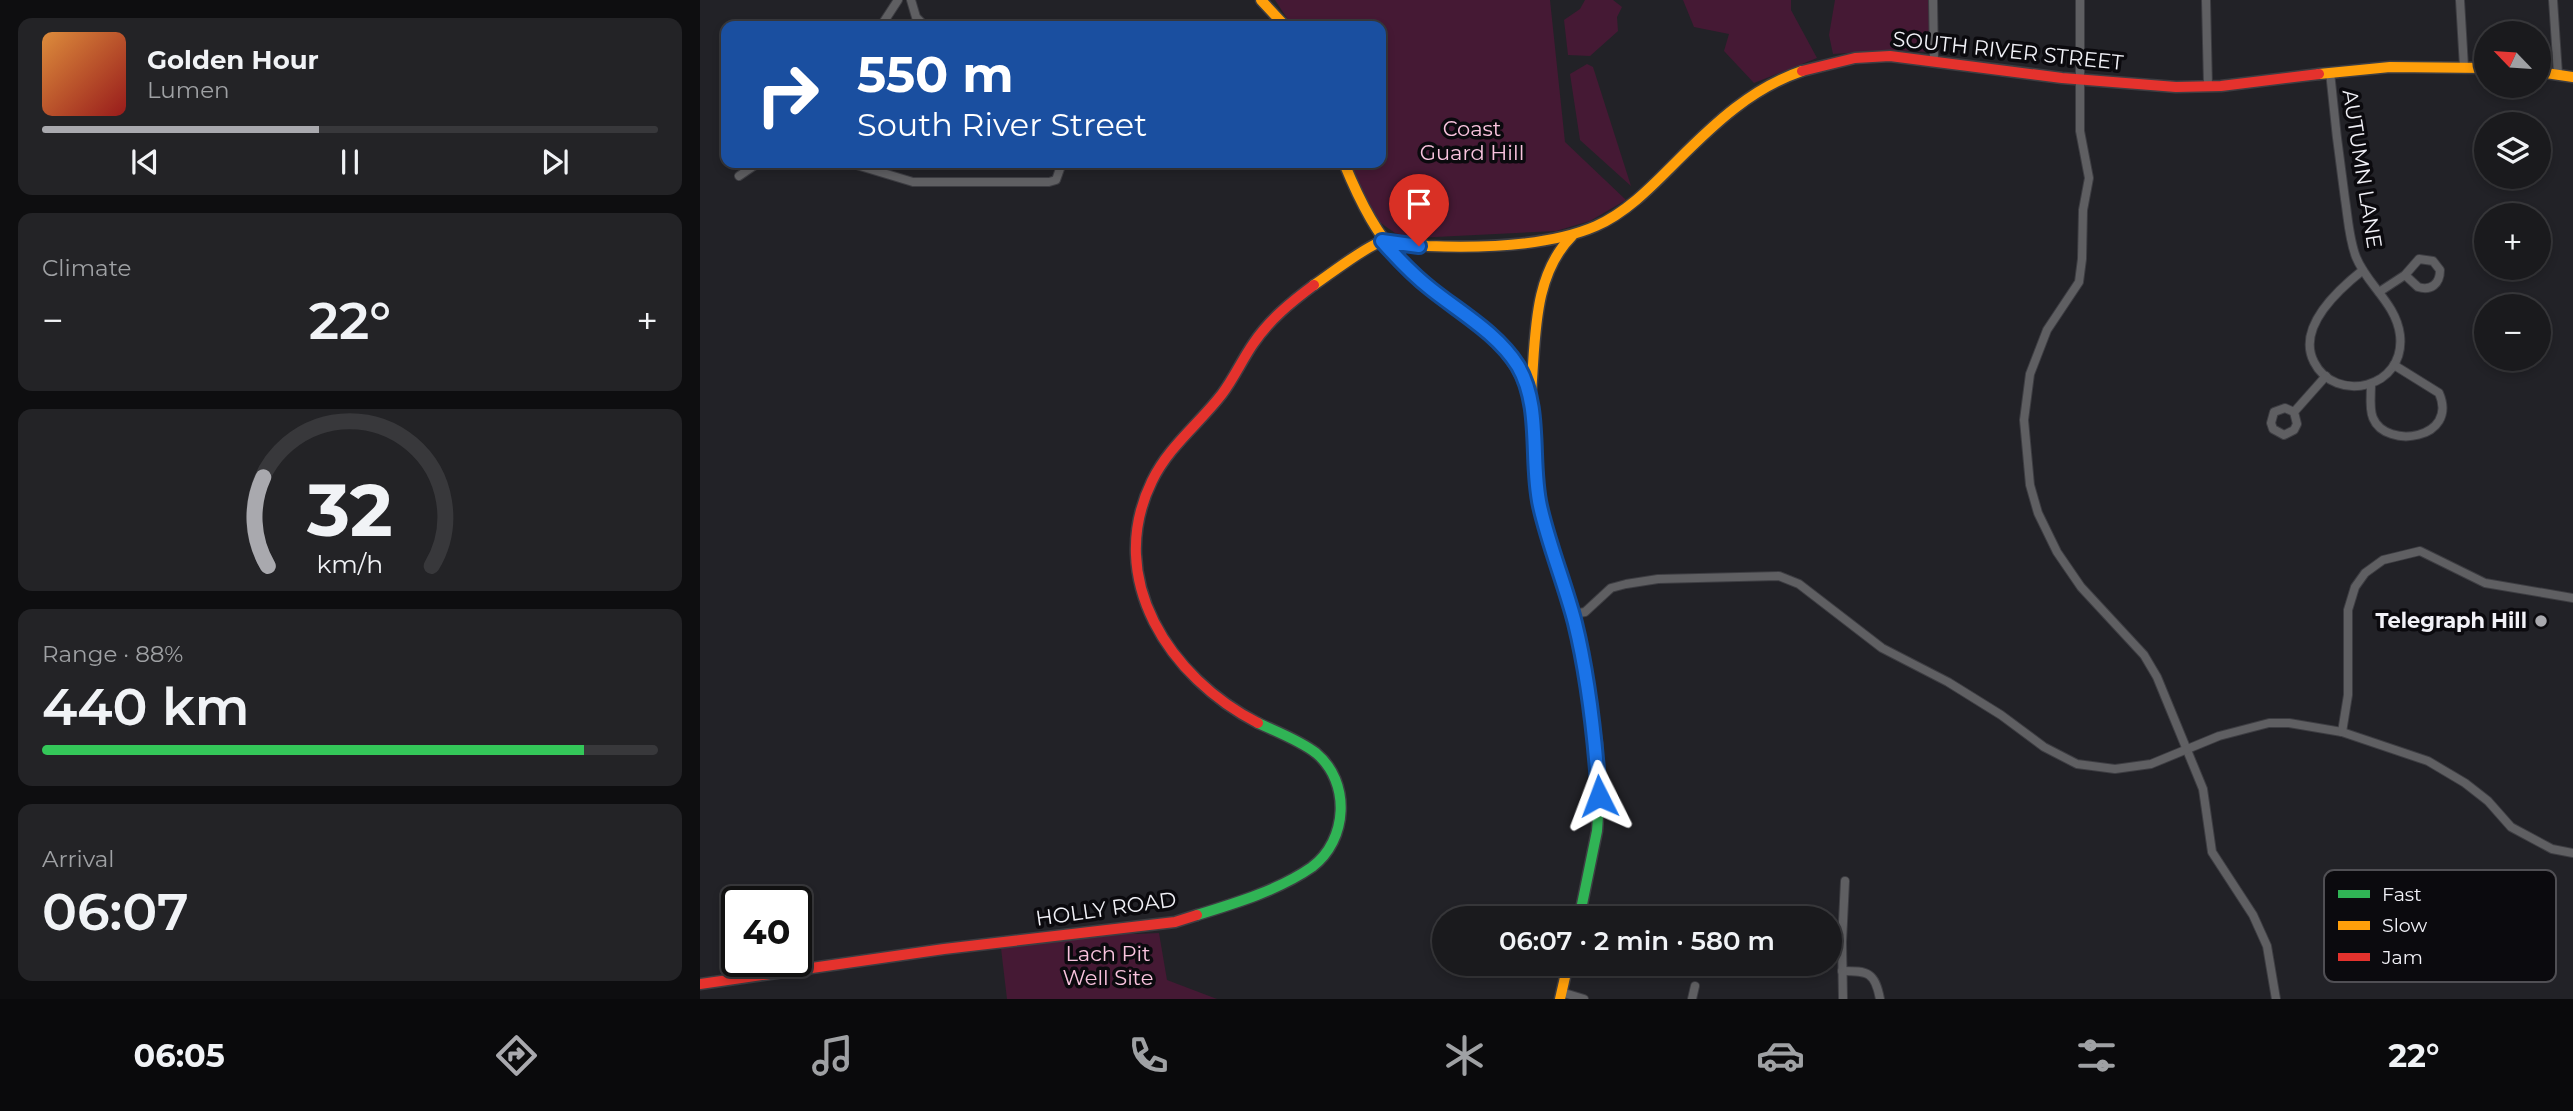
<!DOCTYPE html>
<meta charset="utf-8">
<style>
body{margin:0;font-family:Montserrat,sans-serif;background:#232326;color:#f1f3f6;height:100vh;display:flex;flex-direction:column;font-size:26px;white-space:nowrap}
*{box-sizing:border-box;margin:0}
p{font-size:23px;color:#9fa1a4}
.icon{flex:none;width:38px;height:38px;fill:none;stroke:currentColor;stroke-width:2;stroke-linecap:round;stroke-linejoin:round}
.map{position:relative;flex:1;overflow:hidden}
.drawer{display:flex;flex-direction:column;gap:18px;padding:18px;background:#0e0e10;width:700px}
.drawer>*{flex:none}
.guide{position:absolute;left:21px;top:21px;width:665px;height:147px;border-radius:14px;box-shadow:0 4px 10px #0003,0 0 0 2px #38383b;background:#1a4fa0;color:#fff;overflow:hidden}
.needle{width:46px;rotate:295deg}
.fabs{position:absolute;left:1774px;top:21px;display:grid;gap:14px}
.fabs a{display:grid;place-items:center;width:77px;height:77px;border-radius:50%;background:#1a1a1d;box-shadow:0 4px 10px #0003,0 0 0 2px #38383b;font-size:35px}
.speed{position:absolute;left:21px;top:886px;display:flex;gap:14px;font-size:35px;font-weight:700;text-align:center}
.speed>*{display:grid;place-content:center;width:91px;height:91px;border-radius:50%;background:#1a1a1d;box-shadow:0 4px 10px #0003,0 0 0 2px #38383b;line-height:1}
.speed .limit{border:4px solid #111;border-radius:10px;background:#fff;color:#111}
.pin{position:absolute;display:grid;place-items:center;width:60px;height:60px;color:#fff;margin:-72px -30px;border-radius:50% 50% 50% 0;rotate:-45deg;box-shadow:0 0 7px #0007}
.pin .icon{rotate:45deg}
.me{position:absolute;width:77px;margin:-38px;rotate:357deg;stroke-linejoin:round;filter:drop-shadow(0 0 5px #0008)}
.turn{display:flex;align-items:center;gap:24px;height:147px;padding:0 21px;font-size:32px}
.turn .icon{width:91px;height:91px;stroke-width:2.5}
.turn b{display:block;font-size:49px;line-height:60px}
.big{font-size:52px;font-weight:600;line-height:1.1}
.drawer .widget{flex:1;display:flex;flex-direction:column;justify-content:center;gap:10px;min-width:0;padding:0 24px;border-radius:14px;background:#232326}
.drawer .dial{align-items:center;gap:0}
.dial svg{height:182px;overflow:visible;fill:none;stroke:#38383b;stroke-width:7;stroke-linecap:round;text-anchor:middle}
.dial text{fill:#f1f3f6;stroke:none}
.song{display:flex;align-items:center;gap:21px}
.cover{width:84px;height:84px;border-radius:10px;background:linear-gradient(135deg,hsl(30 70% 55%),hsl(0 70% 35%))}
.played{height:7px;border-radius:4px;background:linear-gradient(90deg,#a9a9ae 45%,#38383b 45%)}
.keys{display:flex;justify-content:space-around;direction:ltr}
.heat{display:flex;justify-content:space-between;align-items:center;font-size:38px;direction:ltr}
.charge{height:10px;border-radius:5px;background:linear-gradient(90deg,#34c759 88%,#38383b 0)}
.trip{position:absolute;left:732px;top:906px;width:410px;height:70px;border-radius:35px;background:#1a1a1d;box-shadow:0 4px 10px #0003,0 0 0 2px #38383b;font-weight:600;line-height:70px;text-align:center}
.tabs{display:flex;height:112px;justify-content:space-around;align-items:center;background:#0a0a0c;color:#9fa1a4}
.tabs .icon{width:49px;height:49px}
.tabs .current{color:#a9a9ae}
.tabs b{font-size:32px;color:#f1f3f6}
main{display:flex;flex:1;min-height:0}
.map>svg:first-child{display:block}
.green{fill:#451934}
.lines{fill:none;stroke-linecap:round;stroke-linejoin:round}
.street-casing{stroke:#3d3d42;stroke-width:10}
.fast-casing{stroke:#3d3d42;stroke-width:13}
.slow-casing{stroke:#3d3d42;stroke-width:13}
.jam-casing{stroke:#3d3d42;stroke-width:13}
.street{stroke:#5f5f62;stroke-width:8}
.fast{stroke:#30b455;stroke-width:10}
.slow{stroke:#ff9f0a;stroke-width:10}
.jam{stroke:#e5322d;stroke-width:10}
.route-casing{stroke:#114b97;stroke-width:18}
.route{stroke:#1a73e8;stroke-width:12}
.poi-dot{fill:#a9a9ae;stroke:#0b0a0e;stroke-width:2.5}
.labels{text-anchor:middle;stroke-width:7;stroke-linejoin:round;paint-order:stroke}
.street-label{font-size:21px;fill:#f1f1f7;stroke:#0b0a0e}
.park-label{font-size:21px;fill:#f9c3de;stroke:#0b0a0e}
.poi-label{font-size:21px;font-weight:bold;fill:#f1f1f7;stroke:#0b0a0e;text-anchor:end}
.key{fill:#0b0a0e;stroke:#504f54;stroke-width:2}
.key-label{font-size:19px;fill:#f1f1f7}
</style>
<main>
<section class="drawer">
<div class="widget">
<div class="song"><i class="cover"></i><div><b>Golden Hour</b><p>Lumen</p></div></div>
<div class="played"></div>
<div class="keys"><svg class="icon" aria-label="previous" viewBox="0 0 24 24"><path d="M18 5L8 12l10 7zM5 5v14"/></svg><svg class="icon" aria-label="pause" viewBox="0 0 24 24"><path d="M8 5v14M16 5v14"/></svg><svg class="icon" aria-label="next" viewBox="0 0 24 24"><path d="M6 5l10 7-10 7zM19 5v14"/></svg></div>
</div>
<div class="widget"><p>Climate</p>
<div class="heat"><a>−</a><b class="big">22°</b><a>+</a></div>
</div>
<div class="widget dial"><svg viewBox="0 0 100 80">
<path d="M14 69A42 42 0 1 1 86 69"/>
<path d="M14 69A42 42 0 0 1 12 30" stroke="#a9a9ae"/>
<text x="50" y="56" font-size="32" font-weight="700">32</text>
<text x="50" y="72" font-size="11">km/h</text>
</svg></div>
<div class="widget"><p>Range · 88%</p><b class="big">440 km</b><div class="charge"></div></div>
<div class="widget"><p>Arrival</p><b class="big">06:07</b></div>
</section>
<div class="map">
<svg width="1873" height="999" viewBox="0 0 1873 999">
<rect width="100%" height="100%" fill="#222227"/>
<!-- green -->
<g class="green">
<polygon points="575,0 850,0 865,142 926,200 890,221 856,231 715,238 695,233 675,219 668,210 648,163 681,163 681,26 592,26"/>
<polygon points="885,0 913,0 922,7 917,17 918,31 890,56 868,55 864,20 880,9"/>
<polygon points="983,0 1091,0 1091,10 1117,58 1054,83 1024,51 1029,34 994,27"/>
<polygon points="1135,0 1233,0 1233,46 1227,52 1193,50 1133,54 1129,35"/>
<polygon points="887,64 893,67 931,186 880,140 870,74"/>
<polygon points="416,931 437,934 459,933 467,980 517,999 307,999 301,948"/>
</g>
<g class="lines">
<defs>
<g id="street">
<polyline points="211,0 216,17 225,26"/>
<polyline points="1233,0 1234,61"/>
<polyline points="1380,0 1380,131 1389,178 1383,210 1382,259 1379,282 1347,330 1330,374 1324,420 1330,485 1338,513 1357,552 1381,587 1444,655 1457,677 1503,789 1512,852 1553,915 1567,946 1576,999"/>
<polyline points="1506,0 1508,86"/>
<polyline points="1760,0 1764,67"/>
<polyline points="1853,0 1858,74"/>
<polyline points="181,26 198,0"/>
<path d="M1630 72C1634 115 1639 157 1645 199 1648 218 1649 239 1656 257 1667 285 1696 303 1700 335 1706 389 1635 404 1614 362 1596 327 1639 289 1663 270"/>
<polyline points="150,163 213,182 349,182 356,180 362,163"/>
<polyline points="39,176 58,163"/>
<path d="M1679 292 1705 275 1718 287C1731 291 1740 284 1740 270L1733 261 1719 259 1705 275"/>
<path d="M1671 385C1671 395 1669 409 1673 418 1686 450 1759 439 1739 393L1694 365"/>
<polyline points="1594,412 1597,424 1594,430 1584,435 1573,429 1571,423 1574,412 1585,408 1594,412 1626,376"/>
<polyline points="873,614 885,612 911,588 926,584 958,579 1079,576 1099,584 1182,648 1248,682 1301,715 1344,747 1377,764 1415,769 1451,764 1519,736 1569,723 1589,723 1642,732 1728,761 1765,783 1788,801 1811,827 1852,849 1873,853"/>
<polyline points="1642,732 1648,695 1648,610 1655,587 1665,573 1683,560 1720,551 1785,583 1873,598"/>
<path d="M1142 971C1168 971 1175 972 1180 999"/>
<polyline points="861,992 884,999"/>
<polyline points="992,999 995,986"/>
<polyline points="1143,999 1142,942 1145,881"/>
</g>
<g id="fast">
<polyline points="831,406 840,504 876,628 888,686 897,744 899,802 897,831 879,919"/>
<path d="M497 915C536 903 579 890 612 867 648 840 651 782 616 753 599 740 577 732 558 723"/>
</g>
<g id="slow">
<polyline points="561,0 585,26"/>
<polyline points="1839,72 1873,77"/>
<polyline points="1619,74 1690,67 1787,68"/>
<path d="M644 163C660 202 678 238 708 268 755 314 816 336 831 406"/>
<path d="M614 285C629 275 666 246 681 242 696 238 713 245 728 246 779 248 850 246 896 226 928 212 954 184 978 160 1015 123 1052 88 1102 71"/>
<path d="M831 392C836 339 832 276 872 236"/>
<polyline points="860,999 868,964"/>
</g>
<g id="jam">
<polyline points="1102,71 1155,58 1190,56 1362,78 1476,87 1521,86 1619,74"/>
<path d="M558 723C470 678 404 579 452 481 469 446 499 424 522 394 534 378 542 360 553 344 569 320 591 302 614 285"/>
<polyline points="0,984 244,949 475,922 497,915"/>
</g>
</defs>
<!-- street casing -->
<use href="#street" class="street-casing"/>
<!-- fast casing -->
<use href="#fast" class="fast-casing"/>
<!-- slow casing -->
<use href="#slow" class="slow-casing"/>
<!-- jam casing -->
<use href="#jam" class="jam-casing"/>
<!-- street -->
<use href="#street" class="street"/>
<!-- fast -->
<use href="#fast" class="fast"/>
<!-- slow -->
<use href="#slow" class="slow"/>
<!-- jam -->
<use href="#jam" class="jam"/>
</g>
<g class="lines">
<defs>
<path id="route" d="M719 246 682 241C697 258 713 275 731 289 761 313 797 333 818 366 842 407 830 462 840 506 849 546 865 584 875 623 889 680 895 738 899 796"/>
</defs>
<!-- route casing -->
<use href="#route" class="route-casing"/>
<!-- route -->
<use href="#route" class="route"/>
</g>
<!-- markers -->
<circle class="poi-dot" cx="1841" cy="621" r="7"/>
<g class="labels">
<!-- street labels -->
<g class="street-label">
<text transform="translate(1308 51) rotate(6)" y="7">SOUTH RIVER STREET</text>
<text transform="translate(1662 169) rotate(81)" y="7">AUTUMN LANE</text>
<text transform="translate(406 909) rotate(-8)" y="7">HOLLY ROAD</text>
</g>
<!-- park labels -->
<g class="park-label">
<text x="772" y="136">Coast<tspan x="772" dy="24">Guard Hill</tspan></text>
<text x="408" y="961">Lach Pit<tspan x="408" dy="24">Well Site</tspan></text>
</g>
<!-- poi labels -->
<g class="poi-label">
<text x="1827" y="628">Telegraph Hill</text>
</g>
</g>
<!-- legend -->
<rect x="1624" y="870" width="232" height="112" rx="10" class="key"/>
<rect x="1638" y="890" width="32" height="8" fill="#30b455"/>
<rect x="1638" y="921" width="32" height="9" fill="#ff9f0a"/>
<rect x="1638" y="953" width="32" height="8" fill="#e5322d"/>
<g class="key-label">
<text x="1682" y="901">Fast</text>
<text x="1682" y="932">Slow</text>
<text x="1682" y="964">Jam</text>
</g>
</svg>
<div class="fabs">
<a><svg class="needle" viewBox="-14 -14 28 28"><path d="M0-13l5 13h-10z" fill="#e53935"/><path d="M0 13l5-13h-10z" fill="#9fa1a4"/></svg></a>
<a><svg class="icon" aria-label="layers" viewBox="0 0 24 24"><path d="M12 4l9 5-9 5-9-5zM3 14l9 5 9-5"/></svg></a>
<a>+</a>
<a>−</a>
</div>
<div class="speed"><div class="limit">40</div></div>
<div class="pin" style="left:719px;top:246px;background:#d93025"><svg class="icon" aria-label="arrive" viewBox="0 0 24 24"><path d="M6 21V4h12l-3 4 3 4H6"/></svg></div>
<svg class="me" style="left:899px;top:796px" viewBox="-20 -20 40 40"><path d="M0-17L14 15 0 8-14 15z" fill="#1a73e8" stroke="#fff" stroke-width="4"/></svg>
<div class="trip">06:07 · 2 min · 580 m</div>
<div class="guide">
<div class="turn"><svg class="icon" aria-label="right" viewBox="0 0 24 24"><path d="M7 20v-9h11M14 6l5 5-5 5"/></svg><div><b>550 m</b>South River Street</div></div>
</div>
</div>
</main>
<nav class="tabs">
<b>06:05</b>
<svg class="icon current" aria-label="directions" viewBox="0 0 24 24"><path d="M12 3l9 9-9 9-9-9zM9 14v-3h6M13 9l2 2-2 2"/></svg>
<svg class="icon" aria-label="music" viewBox="0 0 24 24"><path d="M9 18V5l10-2v13"/><circle cx="6" cy="18" r="3"/><circle cx="16" cy="16" r="3"/></svg>
<svg class="icon" aria-label="phone" viewBox="0 0 24 24"><path d="M5 4h4l2 5-3 2q2 4 5 5l2-3 5 2v4C11 20 4 13 5 4z"/></svg>
<svg class="icon" aria-label="climate" viewBox="0 0 24 24"><path d="M12 3v18M4 7l16 10M4 17L20 7"/></svg>
<svg class="icon" aria-label="car" viewBox="0 0 24 24"><path d="M5 17H2v-5l4-1 3-4h7l3 4 3 1v5h-3M9 17h6M6 11h13"/><circle cx="7" cy="17" r="2"/><circle cx="17" cy="17" r="2"/></svg>
<svg class="icon" aria-label="filters" viewBox="0 0 24 24"><path d="M4 7h16M4 17h16"/><circle cx="9" cy="7" r="2"/><circle cx="15" cy="17" r="2"/></svg>
<b>22°</b>
</nav>
